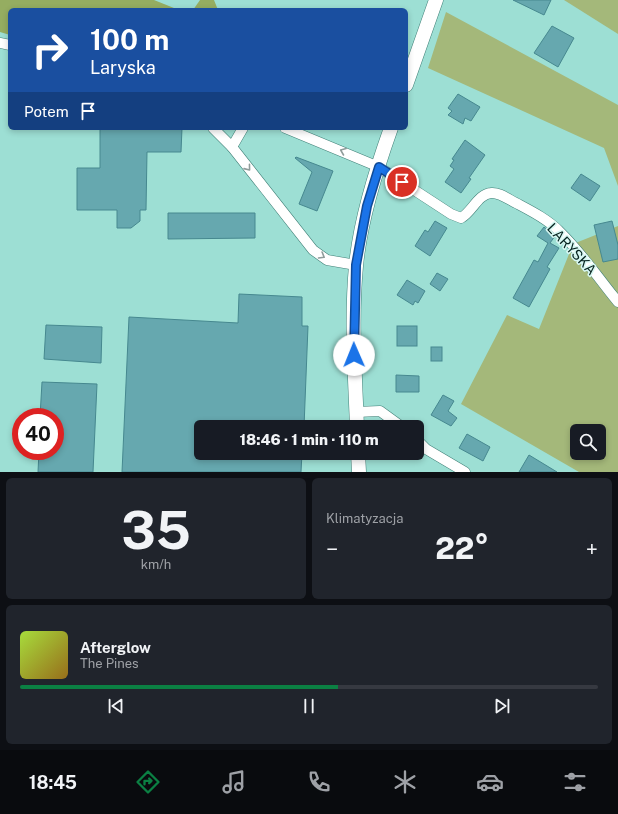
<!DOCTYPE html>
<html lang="pl">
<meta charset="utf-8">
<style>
body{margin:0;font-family:"Public Sans",sans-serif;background:#20242c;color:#f1f3f6;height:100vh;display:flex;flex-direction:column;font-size:15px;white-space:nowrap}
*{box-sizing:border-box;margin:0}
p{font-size:13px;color:#9ea1a6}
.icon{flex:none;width:22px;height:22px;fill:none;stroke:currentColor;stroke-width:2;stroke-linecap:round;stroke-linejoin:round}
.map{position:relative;height:472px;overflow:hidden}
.sheet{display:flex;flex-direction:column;gap:6px;padding:6px;background:#0d0f14;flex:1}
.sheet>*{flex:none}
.hud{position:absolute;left:8px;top:8px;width:400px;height:122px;border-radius:6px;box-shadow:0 2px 6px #0003;background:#1a4fa0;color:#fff;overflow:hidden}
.fabs{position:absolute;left:570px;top:424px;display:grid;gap:8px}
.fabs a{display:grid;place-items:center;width:36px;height:36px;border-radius:6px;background:#171b24;box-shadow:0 2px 6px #0003;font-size:20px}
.speed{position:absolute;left:12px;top:408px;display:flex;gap:8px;font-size:20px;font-weight:700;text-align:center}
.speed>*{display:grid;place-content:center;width:52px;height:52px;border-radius:50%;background:#171b24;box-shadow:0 2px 6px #0003;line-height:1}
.speed .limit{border:6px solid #d22;background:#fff;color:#111}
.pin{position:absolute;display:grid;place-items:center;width:34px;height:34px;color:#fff;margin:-17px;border:2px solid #fff;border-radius:50%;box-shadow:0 1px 4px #0007}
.me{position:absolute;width:44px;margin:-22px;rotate:359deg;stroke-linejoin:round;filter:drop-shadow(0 0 3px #0008)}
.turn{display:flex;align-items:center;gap:14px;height:84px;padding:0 16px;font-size:18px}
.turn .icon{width:52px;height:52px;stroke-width:2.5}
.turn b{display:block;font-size:28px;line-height:34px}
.then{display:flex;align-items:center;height:38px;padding:0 16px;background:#0003;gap:8px;font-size:15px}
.big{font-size:30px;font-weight:800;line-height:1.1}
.sheet .tile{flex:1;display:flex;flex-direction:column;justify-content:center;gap:6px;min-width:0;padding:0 14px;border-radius:6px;background:#20242c}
.sheet .dial{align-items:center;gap:0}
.dial b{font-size:52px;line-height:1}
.song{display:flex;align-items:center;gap:12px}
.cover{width:48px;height:48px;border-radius:6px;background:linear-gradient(135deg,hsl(80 70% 55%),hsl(40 70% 35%))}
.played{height:4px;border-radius:2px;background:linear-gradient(90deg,#0b8043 55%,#363941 55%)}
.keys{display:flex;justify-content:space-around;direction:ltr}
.heat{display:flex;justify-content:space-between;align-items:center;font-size:22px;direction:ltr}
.sheet .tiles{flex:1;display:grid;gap:6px;grid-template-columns:1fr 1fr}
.tile:last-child{grid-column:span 2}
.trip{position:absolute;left:194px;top:420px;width:230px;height:40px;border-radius:6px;background:#171b24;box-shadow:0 2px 6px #0003;font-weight:800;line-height:40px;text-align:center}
.dock{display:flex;height:64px;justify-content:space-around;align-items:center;background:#090b0e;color:#9ea1a6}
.dock .icon{width:28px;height:28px}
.dock .selected{color:#0b8043}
.dock b{font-size:18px;color:#f1f3f6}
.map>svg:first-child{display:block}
.green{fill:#a4b87a;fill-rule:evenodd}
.forest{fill:#95ad61}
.building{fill:#66a8af;stroke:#46888f}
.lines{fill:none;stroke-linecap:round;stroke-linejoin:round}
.street-casing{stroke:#418178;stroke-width:11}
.secondary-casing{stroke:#418178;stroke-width:15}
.street{stroke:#fff;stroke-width:10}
.secondary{stroke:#fff;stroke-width:14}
.oneway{stroke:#8f9c9a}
.route-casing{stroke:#114b97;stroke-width:10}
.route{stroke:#1a73e8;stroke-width:7}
.labels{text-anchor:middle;stroke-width:3;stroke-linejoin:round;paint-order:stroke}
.street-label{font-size:14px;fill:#07231f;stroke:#d8f8f3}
</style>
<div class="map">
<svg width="618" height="472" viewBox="0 0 618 472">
<rect width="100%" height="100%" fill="#9ddfd4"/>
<!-- green -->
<g class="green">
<polygon points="564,0 618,0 618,34"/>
<polygon points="446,12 618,105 618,186 604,148 428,68"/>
<path d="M618 226V472H579L461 404 507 315 539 329 573 244ZM577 431H599V453H577Z"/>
</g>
<!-- forest -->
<g class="forest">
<polygon points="0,0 154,0 179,10 10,10 10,35 0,32"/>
<polygon points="200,0 214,0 218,10 193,10"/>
</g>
<!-- building -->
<g class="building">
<polygon points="513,0 551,0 544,15"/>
<polygon points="552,26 574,38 558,67 534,53"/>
<polygon points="458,94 480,107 471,121 465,118 463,124 448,115 452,111 448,108"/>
<polygon points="100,128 182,128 181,152 147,152 146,210 140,210 140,221 131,228 117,228 117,210 77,210 77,168 100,168"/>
<polygon points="465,140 485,155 469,178 471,179 461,193 445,182 454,169 450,166 454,160 452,159"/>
<polygon points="296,157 333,171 317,211 299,204 312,172 295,158"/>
<polygon points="581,174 600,186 590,201 571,188"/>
<polygon points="168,213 255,213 255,238 168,239"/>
<polygon points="435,221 447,228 430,256 415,246 425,230 428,232"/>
<polygon points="612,221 618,245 618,259 603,262 594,225"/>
<polygon points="544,227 555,236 550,243 559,248 547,267 550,269 529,307 513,298 534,260 538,262 548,243 537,236"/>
<polygon points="437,273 448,279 440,291 430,284"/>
<polygon points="407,280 425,291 418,303 415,301 413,305 397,295"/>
<polygon points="239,294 302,297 302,326 308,326 304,427 201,427 201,453 302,453 301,472 122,472 129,317 238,323"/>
<polygon points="46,325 102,327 101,363 44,359"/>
<rect x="397" y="326" width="20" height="20"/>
<rect x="431" y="347" width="11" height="14"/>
<polygon points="396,375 419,376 419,392 396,392"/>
<polygon points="42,382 97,384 93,472 38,472 39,451 55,451 55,417 40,417"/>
<polygon points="443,395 454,401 448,411 457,418 451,426 431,415"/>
<polygon points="467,434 490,447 483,461 459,448"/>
<polygon points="529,455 557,472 519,472"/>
</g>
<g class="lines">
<defs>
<g id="street">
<polyline points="0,43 10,45"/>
<polyline points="213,128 232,147 313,250 327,260 356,265"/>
<path d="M285 128 379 167 451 214 461 218C472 212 478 194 491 193 499 192 508 199 516 203 531 211 547 219 559 231 581 252 599 279 618 302"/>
<polyline points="232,147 243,128"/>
<polyline points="356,412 380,411 402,427"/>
<polyline points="417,440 426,449 465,472"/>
</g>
<g id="secondary">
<polyline points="406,85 436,0"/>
<path d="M357 427C355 374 351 319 356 266 360 222 376 170 391 128"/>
<polyline points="358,453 359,472"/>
</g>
</defs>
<!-- street casing -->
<use href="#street" class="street-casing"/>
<!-- secondary casing -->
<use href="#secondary" class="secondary-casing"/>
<!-- street -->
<use href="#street" class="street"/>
<!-- secondary -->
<use href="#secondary" class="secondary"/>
</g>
<!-- one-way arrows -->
<defs><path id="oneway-chevron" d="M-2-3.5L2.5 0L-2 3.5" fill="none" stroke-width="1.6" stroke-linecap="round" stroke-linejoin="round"/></defs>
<g class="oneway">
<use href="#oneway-chevron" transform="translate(343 151) rotate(-158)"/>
<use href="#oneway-chevron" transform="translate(248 168) rotate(51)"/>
<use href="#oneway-chevron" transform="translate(322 256) rotate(31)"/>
</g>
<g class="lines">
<defs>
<polyline id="route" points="354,355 356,265 367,206 379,167 402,182"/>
</defs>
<!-- route casing -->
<use href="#route" class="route-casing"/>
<!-- route -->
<use href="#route" class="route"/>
</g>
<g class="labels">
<!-- street labels -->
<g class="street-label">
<text transform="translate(572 249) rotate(47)" y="5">LARYSKA</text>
</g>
</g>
</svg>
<div class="fabs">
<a><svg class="icon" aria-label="search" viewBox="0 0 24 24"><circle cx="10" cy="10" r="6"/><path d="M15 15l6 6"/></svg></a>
</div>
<div class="speed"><div class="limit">40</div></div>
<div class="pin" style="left:402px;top:182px;background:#d93025"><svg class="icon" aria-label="arrive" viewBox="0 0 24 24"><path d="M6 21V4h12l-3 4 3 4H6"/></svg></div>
<svg class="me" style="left:354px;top:355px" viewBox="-20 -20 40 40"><circle r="19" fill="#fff"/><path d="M0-13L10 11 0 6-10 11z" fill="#1a73e8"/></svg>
<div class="trip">18:46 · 1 min · 110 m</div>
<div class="hud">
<div class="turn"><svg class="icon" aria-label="right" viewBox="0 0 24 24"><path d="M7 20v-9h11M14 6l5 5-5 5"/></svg><div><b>100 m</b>Laryska</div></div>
<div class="then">Potem<svg class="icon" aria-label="arrive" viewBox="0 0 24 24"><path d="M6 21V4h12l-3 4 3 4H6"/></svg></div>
</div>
</div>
<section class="sheet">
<div class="tiles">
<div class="tile dial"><b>35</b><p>km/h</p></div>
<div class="tile"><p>Klimatyzacja</p>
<div class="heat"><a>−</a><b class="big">22°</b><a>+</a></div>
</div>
<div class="tile">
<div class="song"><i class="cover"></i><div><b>Afterglow</b><p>The Pines</p></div></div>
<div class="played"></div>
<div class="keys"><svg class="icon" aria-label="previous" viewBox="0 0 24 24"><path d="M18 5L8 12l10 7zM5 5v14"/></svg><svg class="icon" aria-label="pause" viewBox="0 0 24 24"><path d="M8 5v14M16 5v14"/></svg><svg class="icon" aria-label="next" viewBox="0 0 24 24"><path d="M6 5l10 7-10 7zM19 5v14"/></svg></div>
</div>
</div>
</section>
<nav class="dock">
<b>18:45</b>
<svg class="icon selected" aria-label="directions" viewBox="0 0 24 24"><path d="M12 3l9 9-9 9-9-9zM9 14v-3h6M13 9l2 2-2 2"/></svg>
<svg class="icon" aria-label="music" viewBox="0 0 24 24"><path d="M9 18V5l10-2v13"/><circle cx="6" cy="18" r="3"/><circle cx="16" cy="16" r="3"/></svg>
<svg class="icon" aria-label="phone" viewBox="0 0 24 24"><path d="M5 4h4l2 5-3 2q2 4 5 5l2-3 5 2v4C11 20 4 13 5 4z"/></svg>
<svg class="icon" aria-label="climate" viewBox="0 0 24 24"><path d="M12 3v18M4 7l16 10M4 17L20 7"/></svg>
<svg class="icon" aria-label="car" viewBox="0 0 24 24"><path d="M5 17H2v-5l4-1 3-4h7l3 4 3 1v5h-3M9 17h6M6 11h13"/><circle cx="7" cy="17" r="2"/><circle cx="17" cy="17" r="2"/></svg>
<svg class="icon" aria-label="filters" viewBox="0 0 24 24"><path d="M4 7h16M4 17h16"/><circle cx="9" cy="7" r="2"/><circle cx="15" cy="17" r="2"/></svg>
</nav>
